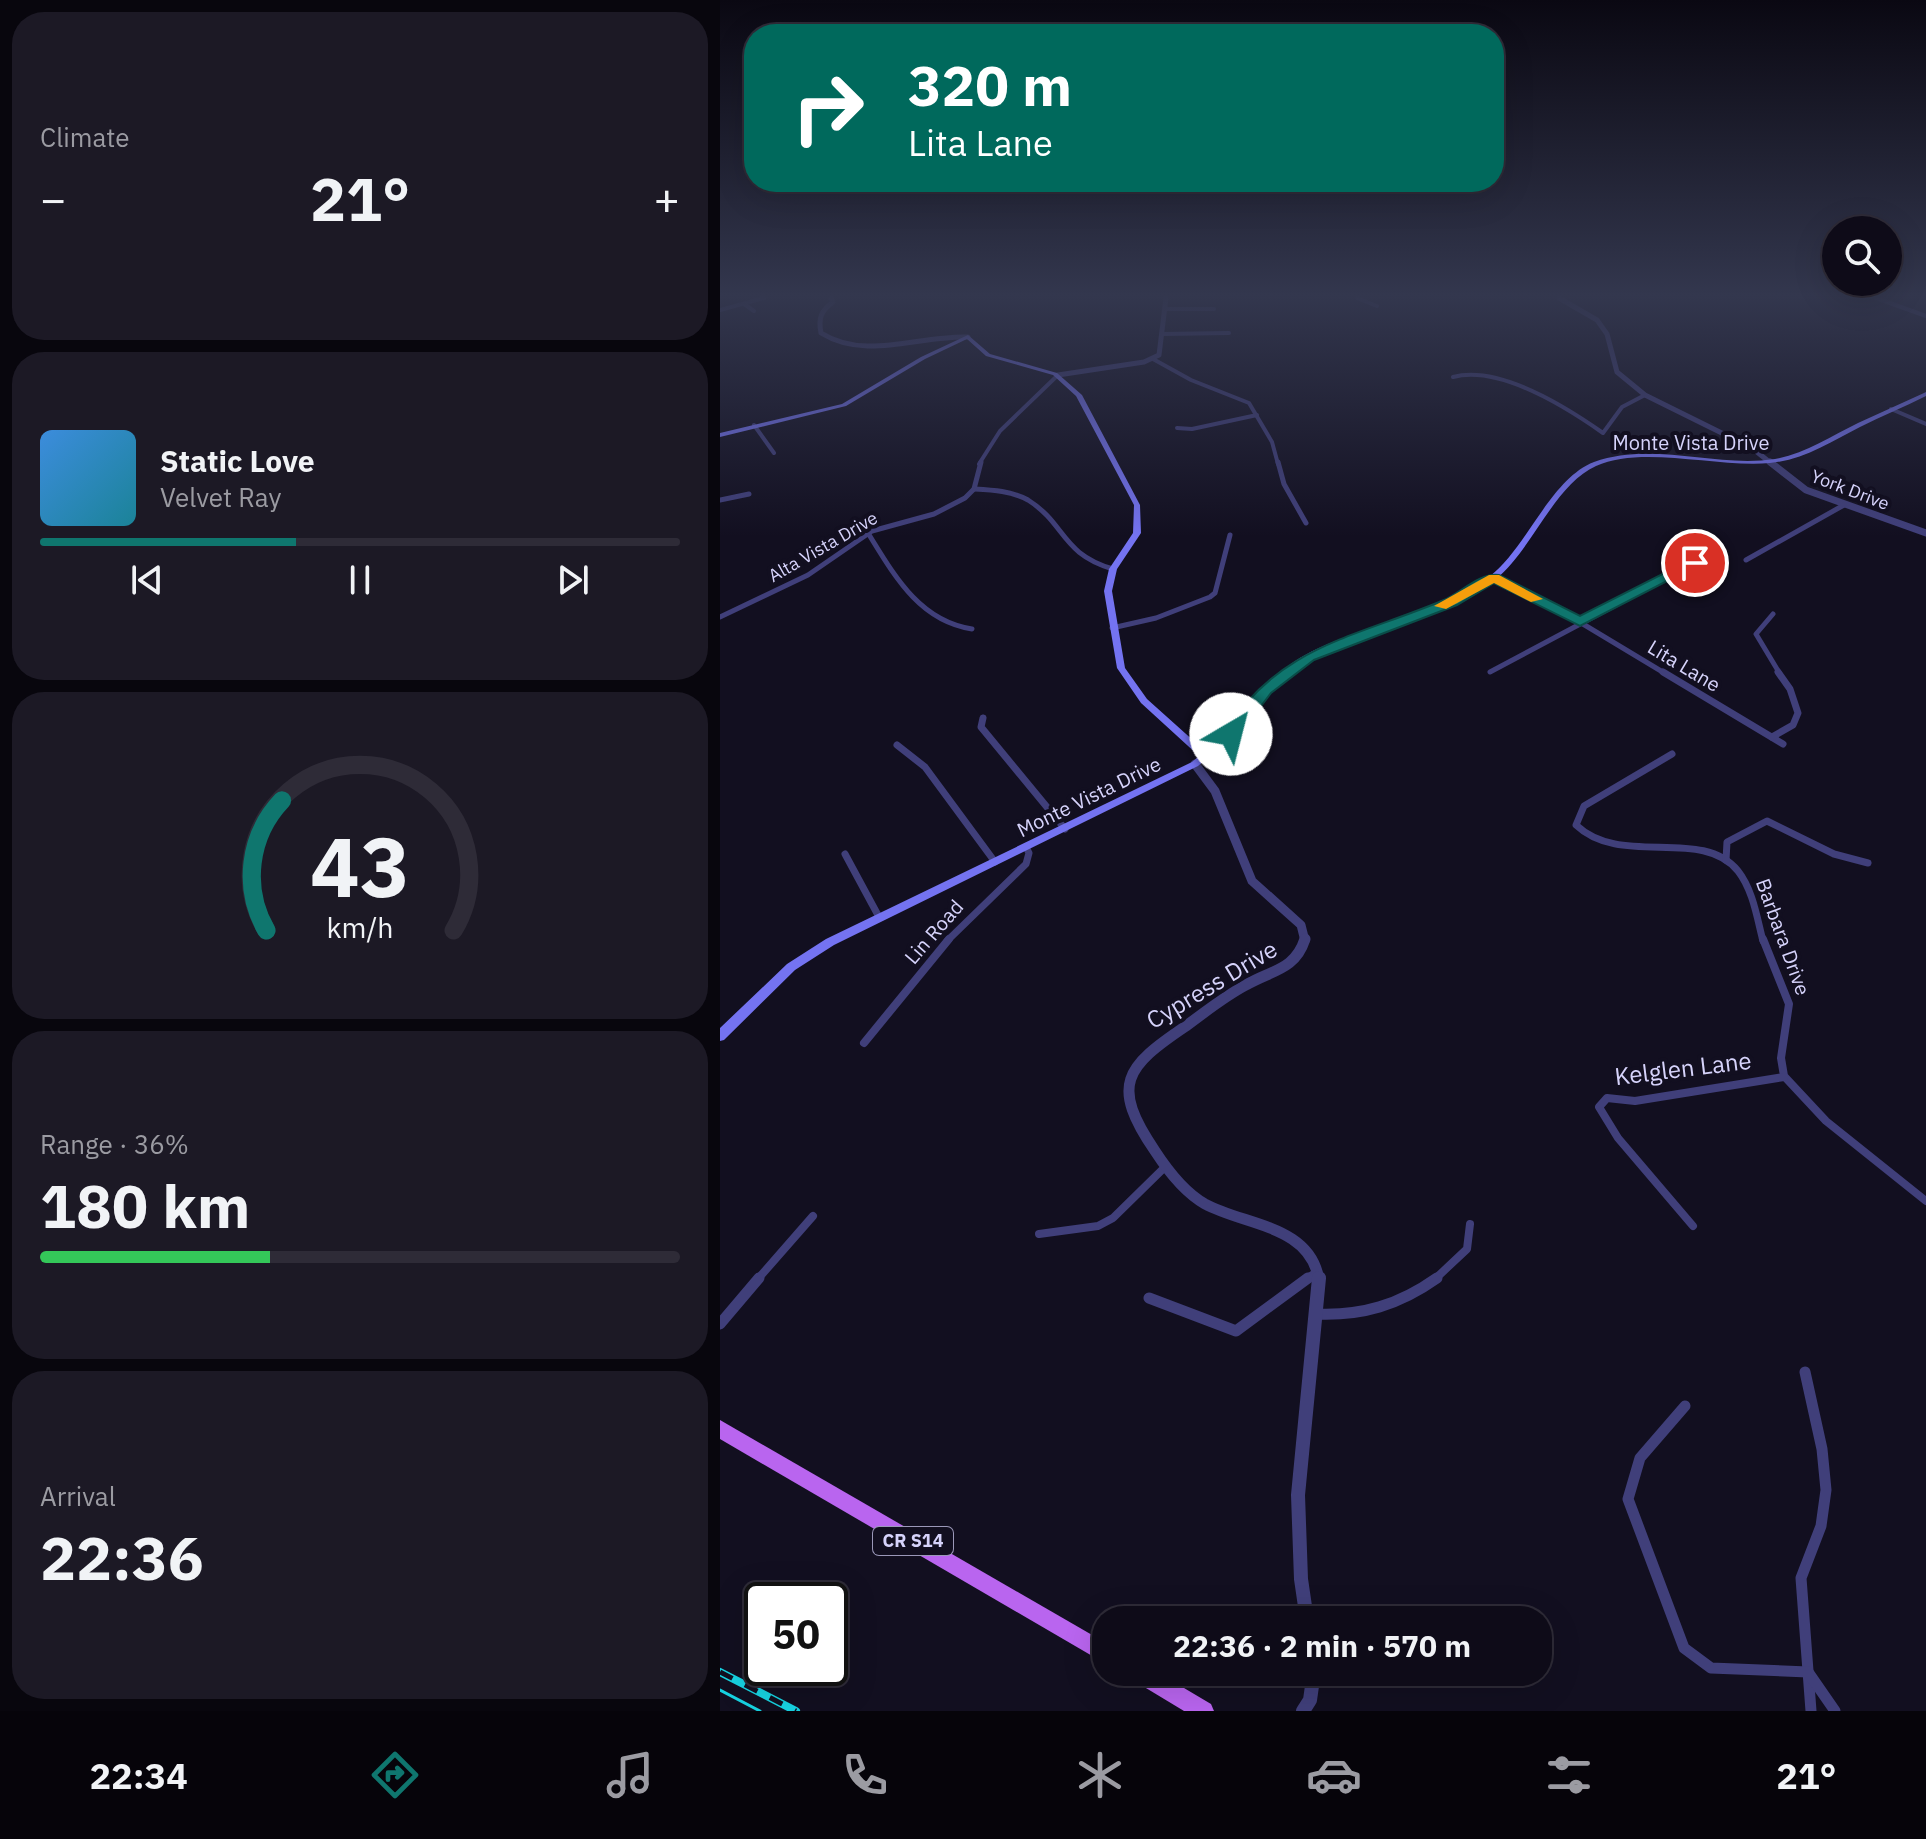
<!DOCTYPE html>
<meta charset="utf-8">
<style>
body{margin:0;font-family:"IBM Plex Sans",sans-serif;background:#1c1925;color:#f1f3f6;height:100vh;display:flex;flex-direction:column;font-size:30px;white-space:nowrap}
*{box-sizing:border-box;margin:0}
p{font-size:26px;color:#9b9ba2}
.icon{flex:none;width:44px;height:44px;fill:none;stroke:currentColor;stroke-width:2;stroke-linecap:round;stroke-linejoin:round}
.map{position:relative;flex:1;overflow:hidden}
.details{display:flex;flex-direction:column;gap:12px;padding:12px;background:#08060d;width:720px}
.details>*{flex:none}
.banner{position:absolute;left:24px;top:24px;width:760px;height:168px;border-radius:32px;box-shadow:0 8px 32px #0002,0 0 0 2px #2e2b37;background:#00695c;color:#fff;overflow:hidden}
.fabs{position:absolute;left:1102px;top:216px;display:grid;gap:16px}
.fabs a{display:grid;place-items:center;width:80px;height:80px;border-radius:50%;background:#0e0b18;box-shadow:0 8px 32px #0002,0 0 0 2px #2e2b37;font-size:40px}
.speed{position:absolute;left:24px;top:1582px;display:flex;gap:16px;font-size:40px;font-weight:700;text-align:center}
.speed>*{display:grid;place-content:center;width:104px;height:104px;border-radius:50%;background:#0e0b18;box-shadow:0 8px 32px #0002,0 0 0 2px #2e2b37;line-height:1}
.speed .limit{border:4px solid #111;border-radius:12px;background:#fff;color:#111}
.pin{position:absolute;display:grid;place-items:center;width:68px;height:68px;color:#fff;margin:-34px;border:4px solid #fff;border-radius:50%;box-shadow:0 2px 8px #0007}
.me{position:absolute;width:88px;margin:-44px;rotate:37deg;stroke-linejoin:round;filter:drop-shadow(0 0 6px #0008)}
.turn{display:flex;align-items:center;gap:28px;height:168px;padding:0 32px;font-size:36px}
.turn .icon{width:104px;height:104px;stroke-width:2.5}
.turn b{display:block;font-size:56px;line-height:68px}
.big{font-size:60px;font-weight:800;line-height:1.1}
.details .widget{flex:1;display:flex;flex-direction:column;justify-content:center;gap:12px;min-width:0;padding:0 28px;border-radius:32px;background:#1c1925}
.details .dial{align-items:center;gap:0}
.dial svg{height:208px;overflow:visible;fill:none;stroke:#2e2b37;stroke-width:7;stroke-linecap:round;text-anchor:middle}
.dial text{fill:#f1f3f6;stroke:none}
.song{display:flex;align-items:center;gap:24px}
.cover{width:96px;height:96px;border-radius:12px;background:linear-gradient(135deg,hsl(210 70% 55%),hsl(190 70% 35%))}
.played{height:8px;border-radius:4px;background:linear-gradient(90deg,#0f766e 40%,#2e2b37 40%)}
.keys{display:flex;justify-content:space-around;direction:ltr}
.heat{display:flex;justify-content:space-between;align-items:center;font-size:44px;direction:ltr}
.charge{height:12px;border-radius:6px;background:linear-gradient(90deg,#34c759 36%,#2e2b37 0)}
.trip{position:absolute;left:372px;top:1606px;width:460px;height:80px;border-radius:32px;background:#0e0b18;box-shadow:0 8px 32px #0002,0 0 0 2px #2e2b37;font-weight:800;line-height:80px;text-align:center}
.tab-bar{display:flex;height:128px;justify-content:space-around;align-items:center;background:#06040a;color:#9b9ba2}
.tab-bar .icon{width:56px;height:56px}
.tab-bar .active{color:#0f766e}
.tab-bar b{font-size:36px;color:#f1f3f6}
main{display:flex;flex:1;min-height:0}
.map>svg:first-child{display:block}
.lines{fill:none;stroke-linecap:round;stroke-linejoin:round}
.minor-far4{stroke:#403f7a;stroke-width:4}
.minor-far3{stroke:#403f7a;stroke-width:5}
.minor-far2{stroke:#403f7a;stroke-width:7}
.minor-far1{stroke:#403f7a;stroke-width:8}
.minor{stroke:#403f7a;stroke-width:11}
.tertiary-far4{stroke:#403f7a;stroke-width:5}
.tertiary-far3{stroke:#403f7a;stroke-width:7}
.tertiary-far2{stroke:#403f7a;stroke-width:9}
.tertiary-far1{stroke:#403f7a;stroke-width:11}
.tertiary{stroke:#403f7a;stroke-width:14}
.secondary{fill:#7473f1;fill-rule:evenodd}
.primary{fill:#b965ef;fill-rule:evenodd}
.tram{stroke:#17d3e2;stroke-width:3}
.rail-casing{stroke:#17d3e2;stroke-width:8}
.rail{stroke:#120f20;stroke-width:5;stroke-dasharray:14;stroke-linecap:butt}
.route{fill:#0f766e;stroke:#0a4d48;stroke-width:2}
.slow{fill:#f59e0b}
.labels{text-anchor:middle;stroke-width:8;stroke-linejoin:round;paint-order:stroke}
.far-street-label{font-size:18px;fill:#d6d3fb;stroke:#120f20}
.shield{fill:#120f20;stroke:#9b98b9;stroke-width:2}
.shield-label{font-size:18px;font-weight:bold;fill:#d6d3fb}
.street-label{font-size:20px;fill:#d6d3fb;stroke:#120f20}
.near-street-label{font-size:24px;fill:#d6d3fb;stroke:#120f20}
</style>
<main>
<section class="details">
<div class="widget"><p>Climate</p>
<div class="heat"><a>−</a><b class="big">21°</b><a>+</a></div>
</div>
<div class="widget">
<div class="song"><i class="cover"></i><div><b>Static Love</b><p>Velvet Ray</p></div></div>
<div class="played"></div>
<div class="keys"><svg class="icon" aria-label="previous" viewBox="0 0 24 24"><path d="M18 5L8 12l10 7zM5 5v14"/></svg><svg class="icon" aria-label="pause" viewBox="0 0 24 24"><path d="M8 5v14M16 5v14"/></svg><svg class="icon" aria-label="next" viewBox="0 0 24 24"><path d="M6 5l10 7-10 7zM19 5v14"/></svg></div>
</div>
<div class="widget dial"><svg viewBox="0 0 100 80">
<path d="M14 69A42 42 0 1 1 86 69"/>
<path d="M14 69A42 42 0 0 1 20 19" stroke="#0f766e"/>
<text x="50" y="56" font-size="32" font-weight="700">43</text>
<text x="50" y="72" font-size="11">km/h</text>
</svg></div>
<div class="widget"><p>Range · 36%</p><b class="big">180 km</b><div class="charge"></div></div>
<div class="widget"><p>Arrival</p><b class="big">22:36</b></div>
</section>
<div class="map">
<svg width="1206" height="1711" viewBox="0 0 1206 1711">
<rect width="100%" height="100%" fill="#120f20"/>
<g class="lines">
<!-- minor-far4 -->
<g class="minor-far4">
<polyline points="637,298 657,306"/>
<polyline points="1156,298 1206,316"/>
<polyline points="24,304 34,311"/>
<polyline points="445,309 494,309"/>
<polyline points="0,310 44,298"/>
<polyline points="442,334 509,333"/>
<polyline points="433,359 471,380 529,403 552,442 558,464"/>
<path d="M733 377C779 365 846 407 883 433L902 407 925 395"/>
<polyline points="1171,409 1206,424"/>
<polyline points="34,425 54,453"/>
<polyline points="457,428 472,429 537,415"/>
<polyline points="259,464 280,431 338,375"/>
</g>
<!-- minor-far3 -->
<g class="minor-far3">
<polyline points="558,462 564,484 586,523"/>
<path d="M254 489C272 490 292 491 308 500 346 524 341 554 393 569"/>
<polyline points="0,500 29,494"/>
<path d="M148 533C174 575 199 621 252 629"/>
<polyline points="1026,560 1124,505"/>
<polyline points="774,578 838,609 946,674"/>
<polyline points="1053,614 1036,634 1060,674"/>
<polyline points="0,617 88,575 152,531 214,514 245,498 254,489 261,462"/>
<polyline points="392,628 436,618 490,597 495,593 510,535"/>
<polyline points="770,672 975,563"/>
</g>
<!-- minor-far2 -->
<g class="minor-far2">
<polyline points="943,672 1063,744"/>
<polyline points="263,718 261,727 345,829"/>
<polyline points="1052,737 1073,725 1078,713 1070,689 1058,672"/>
<polyline points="177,745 205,767 275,862"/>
<path d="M952 754 864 806 856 825C901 868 982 826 1018 871 1033 890 1037 918 1043 941"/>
<polyline points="125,854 159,917"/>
<polyline points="1006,860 1007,842 1047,821 1114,854 1148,863"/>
<polyline points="227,941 306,864 309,853 306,847"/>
</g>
<!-- minor-far1 -->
<g class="minor-far1">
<polyline points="1043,939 1069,1004 1061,1058 1064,1076 1106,1121 1206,1201"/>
<polyline points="144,1043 229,939"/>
<polyline points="973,1226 898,1138 879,1107 887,1098 915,1101 1064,1077"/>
<polyline points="319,1234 378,1226 393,1218 446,1166"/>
<polyline points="37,1280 93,1216"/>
<polyline points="585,1280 598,1271"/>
<polyline points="714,1280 747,1249 750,1224"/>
</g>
<!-- minor -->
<g class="minor">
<polyline points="429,1298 516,1331 588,1278"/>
<path d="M596 1314C642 1316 679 1305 717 1278"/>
<polyline points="0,1324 39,1278"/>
<polyline points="1085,1372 1102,1449 1106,1490 1101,1526 1081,1578 1091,1711"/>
<polyline points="965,1406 920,1458 908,1499 964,1648 991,1668 1088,1672 1115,1711"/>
</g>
<!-- tertiary-far4 -->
<g class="tertiary-far4">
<path d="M111 298 113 302C101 311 98 318 101 333 146 361 199 335 248 337"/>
<polyline points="839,298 877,320 887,334 897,372 925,395 1032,448 1052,464"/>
<polyline points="338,375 424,362 439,355 446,298"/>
</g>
<!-- tertiary-far3 -->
<polyline class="tertiary-far3" points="1050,462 1086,490 1206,533"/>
<!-- tertiary-far2 -->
<polyline class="tertiary-far2" points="475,764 495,791 532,881 581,925 585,941"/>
<!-- tertiary-far1 -->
<path class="tertiary-far1" d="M585 939C575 970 552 970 526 985 505 996 485 1012 466 1026 405 1067 390 1085 435 1151 448 1171 464 1192 485 1204 526 1226 590 1225 599 1280"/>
<!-- tertiary -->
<g class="tertiary">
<polyline points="587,1620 581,1579 578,1495 599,1278"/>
<polyline points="583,1711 590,1700 594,1672"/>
</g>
<!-- secondary -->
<path class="secondary" d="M248 335 270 354 337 373 362 395 420 505 421 533 397 569 392 591 405 668 427 699 485 751C517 721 542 681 580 658 640 623 713 620 769 577 807 548 830 479 874 462 933 441 995 468 1055 459 1085 454 1111 436 1138 423 1160 413 1182 403 1204 393L1206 392V396C1184 407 1162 416 1140 427 1111 442 1083 460 1050 463 998 468 922 445 876 466 834 485 812 550 776 579 722 624 647 627 587 662 544 687 516 734 478 766L114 945 75 970 4 1040 0 1041V1028L67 964 106 939 472 762 479 756 421 703 397 668 384 591 389 569 413 533 414 505 356 396 333 375 266 356 247 339 205 359 126 406 0 437V433L122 404 201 357Z"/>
<!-- primary -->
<g class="primary">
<polygon points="0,1420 386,1643 386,1664 0,1439"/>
<polygon points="408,1672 437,1672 491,1704 494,1711 464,1711 411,1679"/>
</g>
<!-- tram -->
<polyline class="tram" points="0,1690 40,1711"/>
<defs>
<polyline id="rail" points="0,1672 76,1711"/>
</defs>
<!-- rail casing -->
<use href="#rail" class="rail-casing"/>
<!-- rail -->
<use href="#rail" class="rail"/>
</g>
<!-- sky -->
<linearGradient id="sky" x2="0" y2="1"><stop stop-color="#0a0812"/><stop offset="0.55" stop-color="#33374e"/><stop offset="1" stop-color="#33374e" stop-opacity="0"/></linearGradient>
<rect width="1206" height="537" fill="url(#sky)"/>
<!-- route -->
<path class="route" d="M970 560 982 563 860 626 774 583 737 605 594 660 551 693 517 738 511 739 503 734C559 645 634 638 724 600 740 593 761 572 779 575L860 616Z"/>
<!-- slow -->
<polygon class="slow" points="769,575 779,575 823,599 811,602 774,583 726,609 714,606"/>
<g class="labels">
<!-- far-street labels -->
<g class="far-street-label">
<text transform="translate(1130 490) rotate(21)" y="6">York Drive</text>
<text transform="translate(103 547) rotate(-30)" y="6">Alta Vista Drive</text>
</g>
<!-- shield labels -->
<rect class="shield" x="153" y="1527" width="80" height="28" rx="6"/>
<g class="shield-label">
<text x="193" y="1547">CR S14</text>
</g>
<!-- street labels -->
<g class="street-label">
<text x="971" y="450">Monte Vista Drive</text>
<text transform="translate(964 666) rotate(31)" y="7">Lita Lane</text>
<text transform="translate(369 797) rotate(-26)" y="7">Monte Vista Drive</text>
<text transform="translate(214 932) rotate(-49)" y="7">Lin Road</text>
<text transform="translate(1063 937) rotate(70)" y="7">Barbara Drive</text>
</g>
<!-- near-street labels -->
<g class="near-street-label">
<text transform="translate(492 985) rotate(-31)" y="8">Cypress Drive</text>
<text transform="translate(963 1069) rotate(-7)" y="8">Kelglen Lane</text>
</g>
</g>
</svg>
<div class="fabs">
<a><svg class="icon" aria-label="search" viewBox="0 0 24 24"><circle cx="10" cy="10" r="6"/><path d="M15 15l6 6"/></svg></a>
</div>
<div class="speed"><div class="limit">50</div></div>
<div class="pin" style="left:975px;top:563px;background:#d93025"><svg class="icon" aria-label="arrive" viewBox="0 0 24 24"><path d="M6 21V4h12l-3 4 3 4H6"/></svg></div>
<svg class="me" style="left:511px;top:734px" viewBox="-20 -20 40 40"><circle r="19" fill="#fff"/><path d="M0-13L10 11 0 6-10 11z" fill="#0f766e"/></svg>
<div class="trip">22:36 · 2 min · 570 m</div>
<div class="banner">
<div class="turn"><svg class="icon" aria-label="right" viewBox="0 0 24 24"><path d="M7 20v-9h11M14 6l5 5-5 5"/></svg><div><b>320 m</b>Lita Lane</div></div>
</div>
</div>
</main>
<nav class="tab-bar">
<b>22:34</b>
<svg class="icon active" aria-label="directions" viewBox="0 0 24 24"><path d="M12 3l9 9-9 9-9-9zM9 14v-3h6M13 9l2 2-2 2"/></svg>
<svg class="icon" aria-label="music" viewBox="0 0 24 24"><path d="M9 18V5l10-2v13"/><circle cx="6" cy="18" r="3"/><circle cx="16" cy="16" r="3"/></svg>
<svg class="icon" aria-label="phone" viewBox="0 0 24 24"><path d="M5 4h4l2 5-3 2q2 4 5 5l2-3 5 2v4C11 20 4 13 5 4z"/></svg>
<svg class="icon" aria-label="climate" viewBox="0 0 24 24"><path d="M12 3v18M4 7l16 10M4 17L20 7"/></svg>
<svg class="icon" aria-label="car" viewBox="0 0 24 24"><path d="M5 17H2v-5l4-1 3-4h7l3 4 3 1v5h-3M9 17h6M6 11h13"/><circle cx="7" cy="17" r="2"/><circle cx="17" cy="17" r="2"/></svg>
<svg class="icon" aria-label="filters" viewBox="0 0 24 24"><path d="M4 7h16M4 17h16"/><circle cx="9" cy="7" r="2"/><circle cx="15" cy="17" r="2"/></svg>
<b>21°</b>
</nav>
